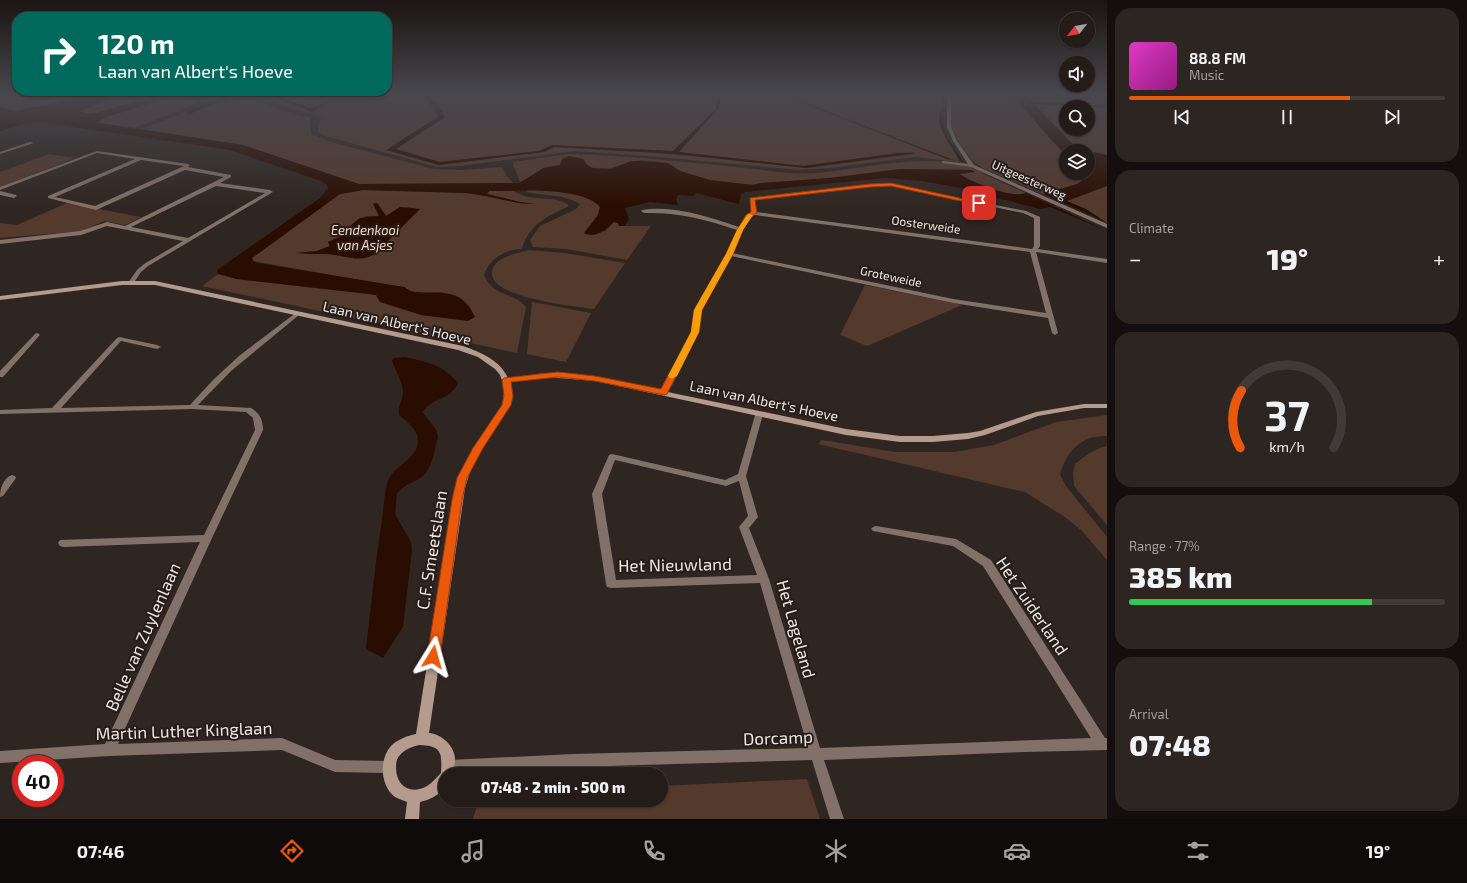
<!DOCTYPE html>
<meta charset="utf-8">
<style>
body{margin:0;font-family:"Exo 2",sans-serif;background:#2c2522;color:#f1f3f6;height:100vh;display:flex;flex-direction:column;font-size:15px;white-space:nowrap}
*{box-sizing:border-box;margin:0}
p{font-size:13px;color:#a3a1a2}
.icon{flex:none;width:22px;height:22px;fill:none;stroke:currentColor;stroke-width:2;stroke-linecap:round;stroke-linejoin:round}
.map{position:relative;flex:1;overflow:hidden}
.details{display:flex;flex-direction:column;gap:8px;padding:8px;background:#140f0e;width:360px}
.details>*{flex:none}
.banner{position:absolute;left:12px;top:12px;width:380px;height:84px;border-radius:16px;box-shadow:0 1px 3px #0004,0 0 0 1px #413a38;background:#00695c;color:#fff;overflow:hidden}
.needle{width:26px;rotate:239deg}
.fabs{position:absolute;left:1059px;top:12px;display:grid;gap:8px}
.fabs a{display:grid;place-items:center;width:36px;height:36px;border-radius:50%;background:#241c19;box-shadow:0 1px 3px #0004,0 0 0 1px #413a38;font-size:20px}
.speed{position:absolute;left:12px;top:755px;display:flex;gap:8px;font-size:20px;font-weight:700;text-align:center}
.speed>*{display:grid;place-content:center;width:52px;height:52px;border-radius:50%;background:#241c19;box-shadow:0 1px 3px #0004,0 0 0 1px #413a38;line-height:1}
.speed .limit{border:6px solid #d22;background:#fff;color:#111}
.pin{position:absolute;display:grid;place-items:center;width:34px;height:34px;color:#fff;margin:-17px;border-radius:8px;box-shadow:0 2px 6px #0006}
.me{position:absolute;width:44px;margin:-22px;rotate:8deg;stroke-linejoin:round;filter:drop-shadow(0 0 3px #0008)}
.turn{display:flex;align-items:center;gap:14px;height:84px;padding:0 20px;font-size:18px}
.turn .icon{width:52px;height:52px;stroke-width:2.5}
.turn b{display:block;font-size:28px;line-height:34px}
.big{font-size:30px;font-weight:800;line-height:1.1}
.details .card{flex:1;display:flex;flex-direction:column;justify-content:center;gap:6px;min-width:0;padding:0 14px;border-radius:16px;background:#2c2522}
.details .dial{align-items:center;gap:0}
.dial svg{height:104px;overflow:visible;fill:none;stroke:#413a38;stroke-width:7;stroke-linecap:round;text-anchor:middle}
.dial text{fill:#f1f3f6;stroke:none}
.song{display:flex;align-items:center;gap:12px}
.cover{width:48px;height:48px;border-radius:6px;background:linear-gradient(135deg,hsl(310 70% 55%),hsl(310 70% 35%))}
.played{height:4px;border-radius:2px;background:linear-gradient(90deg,#ea580c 70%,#413a38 70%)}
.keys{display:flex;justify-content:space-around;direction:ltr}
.heat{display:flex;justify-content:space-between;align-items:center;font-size:22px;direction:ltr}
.charge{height:6px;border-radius:3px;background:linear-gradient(90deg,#34c759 77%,#413a38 0)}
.trip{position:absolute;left:438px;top:767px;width:230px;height:40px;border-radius:20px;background:#241c19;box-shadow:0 1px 3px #0004,0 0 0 1px #413a38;font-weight:800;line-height:40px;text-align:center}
.tab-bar{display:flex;height:64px;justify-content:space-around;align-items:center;background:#0e0b0a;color:#a3a1a2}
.tab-bar .icon{width:28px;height:28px}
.tab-bar .on{color:#ea580c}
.tab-bar b{font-size:18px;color:#f1f3f6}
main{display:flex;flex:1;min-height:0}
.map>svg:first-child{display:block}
.green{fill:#54392d;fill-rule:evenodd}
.water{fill:#2a0d01}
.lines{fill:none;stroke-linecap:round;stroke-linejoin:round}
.stream{stroke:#2a0d01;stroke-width:3}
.street{fill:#827169;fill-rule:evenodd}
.secondary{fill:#b59a8e;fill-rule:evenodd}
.route{fill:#ea580c;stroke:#983908}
.slow{fill:#f59e0b}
.labels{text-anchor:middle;stroke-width:4;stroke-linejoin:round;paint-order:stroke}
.far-street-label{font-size:12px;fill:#efe7e4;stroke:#271c18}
.far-water-label{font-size:13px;font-style:italic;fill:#fdd5c3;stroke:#271c18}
.street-label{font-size:14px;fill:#efe7e4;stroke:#271c18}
.near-street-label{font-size:17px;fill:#efe7e4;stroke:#271c18}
</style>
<main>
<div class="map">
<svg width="1107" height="819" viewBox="0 0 1107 819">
<rect width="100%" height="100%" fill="#302621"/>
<!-- green -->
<g class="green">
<path d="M0 93C15 93 28 99 43 99 58 99 72 93 87 93L48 105 14 111 0 107Z"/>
<polygon points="129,93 157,93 187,99 200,100 198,103 134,128 99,123 98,122 106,117 164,99 153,97 96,113 90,114 78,112"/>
<polygon points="167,93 262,93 313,112 327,103 378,100 399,93 423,93 438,117 387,150 444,164 544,152 554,147 674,154 806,168 915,154 914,152 898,153 803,166 678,152 719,108 721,93 777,93 947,159 957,161 780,93 865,93 931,108 868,93 943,93 942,108 937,108 940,109 939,120 947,141 960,162 967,163 915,157 830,168 799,170 659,157 576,151 459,166 437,167 322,135 318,131 321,117 319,115 304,112 259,97 195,98"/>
<polygon points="272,93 393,93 373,99 340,100 326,102 314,108 309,108"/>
<polygon points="429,93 718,93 716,109 673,151 552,145 539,151 439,162 395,149 444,118 442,111"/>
<polygon points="952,93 1010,93 1066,156 1066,173 1081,173 1083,176 1083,181 1077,184 1043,194 983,168 973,161 962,148 950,126"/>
<polygon points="1026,93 1107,93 1107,106 1033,102"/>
<polygon points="254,100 291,114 310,118 311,134 328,141 433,169 462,170 502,167 505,172 506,175 513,183 359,184 243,145 141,129 197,108 211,101"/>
<path d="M1034 104 1107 107V155L1077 148ZM1066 107H1088V129H1066Z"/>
<polygon points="49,154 75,158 0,187 0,172"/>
<path d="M568 154C625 155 681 162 738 167 764 170 791 175 816 173 866 169 938 148 984 173H981L1026 193C1012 199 972 182 959 174L972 170 900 169 830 178 761 183C744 188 702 180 685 173 676 170 671 163 661 162 651 161 640 159 631 162 615 166 596 177 583 160L543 168 520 183 517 173 513 166V162Z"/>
<polygon points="1104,186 1107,186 1107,223 1097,216 1066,201"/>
<path d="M363 190 465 193C487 195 508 201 529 204L487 194 489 191H514C529 203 553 194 569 205L567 207C547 216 528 226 522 249 504 250 490 258 484 275 493 297 512 291 526 307L517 353 202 286 218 274 237 279 376 295 462 299 441 292H410L404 287 382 284 253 261 252 258 340 194ZM377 203 386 216 408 207 417 209 356 259 328 254 300 253 317 251 330 246 328 242 347 234 366 216H380L374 204Z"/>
<path d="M526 190C546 190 587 190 600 207L598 215 592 224 604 232 614 222 618 223 620 226H651L627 260 566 249 533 247 530 240 540 226 576 209 580 204C564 194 544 196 527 192Z"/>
<polygon points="67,203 141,217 125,225 104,221 82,231 0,238 0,223 17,225"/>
<path d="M529 250 565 253 625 263 594 309C574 306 491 298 492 273 492 258 517 253 529 250Z"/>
<polygon points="865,285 962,305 867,346 840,335"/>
<polygon points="532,302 591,313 566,362 527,354"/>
<path d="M1107 415V436C1081 435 1067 451 1060 474L1066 486 1107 537V560L1082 531 1065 517 1025 492 818 444 822 440 895 452H955L994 445 1056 422Z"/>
<path d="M1107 446V525L1074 486 1073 472 1075 464C1084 457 1095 448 1107 446Z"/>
<polygon points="807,779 820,819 473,819 479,800 661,800 661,786"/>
</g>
<!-- water -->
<g class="water">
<path d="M87 93H129L78 111 90 114 96 113 153 97 165 99 106 117 98 122 99 123 243 145 359 184H366L519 183 544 168 560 165 562 159 569 156 583 159 587 165 592 168 611 169 631 161H638L668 163 680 171 710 180 753 185 761 183 830 178 900 169 972 170 975 172 960 174C972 183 1012 199 1026 193L1107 231 1050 207 1040 209 990 196 972 190 922 181 885 178 745 192 741 194 739 204 696 193 694 196 678 195 676 200 678 205 650 202 625 208 629 219 625 226H619L618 223 614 222C605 230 596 239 584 233L598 215 600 207C583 186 515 191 489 191L487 194 520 202 534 204C511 204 489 195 465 193L363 190 340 194 252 258 253 261 258 263 404 287C424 303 458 277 475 317L468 321 421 315 380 302 376 295 370 294 237 279 218 274 217 270 227 263 320 198 328 188 326 184 318 180 230 150 39 122 24 124 0 131V107L14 111 48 105Z"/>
<path d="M262 93H272L309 108C316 107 321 103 327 102 341 98 356 100 371 99 381 99 389 93 399 93L378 100 327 103 313 112Z"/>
<polygon points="423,93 429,93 442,111 444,118 396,149 439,162 539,151 552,145 673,151 716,109 718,93 721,93 719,108 679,152 803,166 898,153 916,153 806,168 674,154 554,147 544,152 439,165 386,150 438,117 438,115"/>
<path d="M777 93 952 160 960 161C954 145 936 132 940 113H942C941 132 953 147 964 162L947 159Z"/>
<polygon points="1010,93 1026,93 1033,102 1107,106 1107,107 1034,104 1073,145 1077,148 1087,151 1066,151 1066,156"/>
<polygon points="1088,151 1107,155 1107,186 1067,201 1086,209 1104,221 1043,194 1077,184 1082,181 1083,176 1081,173 1088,173"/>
<path d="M377 203 386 216 400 207 420 209 375 254C359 264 344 254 327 254 317 254 306 254 296 253L317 251 330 246 328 242 346 234 345 230 360 218 379 216 373 204Z"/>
<path d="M405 357C426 362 443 364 458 383 449 402 433 396 423 412 428 422 437 426 438 437 434 450 433 467 423 476 415 483 405 483 397 494L395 514 411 542 412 550 403 627 383 658 366 649C371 606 375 563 382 520 384 507 384 492 388 481 394 465 415 461 418 443 420 431 407 422 399 415 398 406 402 401 403 393 403 380 395 372 392 360L394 358Z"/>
</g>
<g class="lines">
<!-- stream -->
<polyline class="stream" points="188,113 211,103 226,100"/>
<!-- street -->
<g class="street">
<polygon points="947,93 951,93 951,127 957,141 974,165 1107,224 1107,228 971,167 942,163 942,161 944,161 968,164 953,141 947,127"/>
<polygon points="30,142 34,143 0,154 0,152"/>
<path d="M97 151 188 164 190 165 188 167 231 175V177L220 183 270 190 273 192 148 266 141 272 133 284 131 285 128 283 137 270 144 264 183 241 107 226 81 235 0 244V240L80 231 107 222 125 226 224 177 185 170 96 210 48 198V196L135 159 97 153 0 190V187ZM141 160 184 166 95 206 55 197ZM216 186 265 193 188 238 131 227Z"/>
<path d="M870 184H891L1026 211 1040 217V246L1038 249 1107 259V263L1036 252 1058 333 1055 335 1052 333 1048 318 953 303 731 256 701 310 698 332 667 392 666 394H660L659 392 692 332 695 310 726 254 737 230C705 219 678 212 644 213L641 211 642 210C675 205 708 217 739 227L746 215 751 212 750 198ZM870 186H891L1023 213 1034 218V246L1032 249 756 212 755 200ZM755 215 1030 252 1046 313 953 299 732 253C738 241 743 221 755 215Z"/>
<polygon points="0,191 16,195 17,196 14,198 0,195"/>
<path d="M297 312 299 313V315L231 371 198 405 251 408C260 413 263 420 263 430L212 538 118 744 282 738 335 760 389 761 394 763 395 767 394 771 389 773 335 772 282 750 109 756 0 763V751L105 744 200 542 63 547 60 546 58 543 60 540 204 535 255 430 253 418 246 412 192 409 0 414V410L52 408 117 338 119 337 157 345 161 347 157 349 121 341 61 408 190 405 213 380 239 356Z"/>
<polygon points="37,333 39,334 40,335 39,336 3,377 0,377 0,371 35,334"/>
<path d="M756 412H762L763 414 746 476 758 517 749 528 769 579 820 748 1091 738 983 566 953 546 873 531 871 529 873 527 876 526 956 539 991 560 1105 738H1107V750L1025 752 824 760 844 819H830L812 760 573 767 449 772 444 770 443 766 444 762 449 760 573 754 808 748 760 583 611 588 607 587 606 584 592 494 609 455 612 454 725 480 738 474ZM615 460 726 486 739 481 748 516 739 527 757 575 616 580 602 494Z"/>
<path d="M12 475 15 476 16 478 3 496 0 497C0 489 3 478 12 475Z"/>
</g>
<!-- secondary -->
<path class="secondary" d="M122 281H155L463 346C480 352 500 360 508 378L546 373 595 377 846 429 900 436H933L968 433 980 431 1036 412 1084 404H1107V408H1084L1038 416 985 435 968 439 933 442H900L846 435 595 381 546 377 510 382 512 393 510 405 472 465 465 488 429 733C441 734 454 745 455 758 455 763 454 769 454 774H445V788C438 795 430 800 420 802L419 819H405L407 802C403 800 398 799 395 797 380 786 379 759 391 746 398 739 407 736 416 734L455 488 464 465 502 405 504 393 503 383 500 375 495 369 478 357 458 350 155 285H122L0 300V296ZM419 745C442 746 442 752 441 773 436 778 432 783 427 786 411 795 397 787 396 769 396 764 396 759 400 755 405 749 412 747 419 745Z"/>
</g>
<!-- sky -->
<linearGradient id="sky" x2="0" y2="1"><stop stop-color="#1a1512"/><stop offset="0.45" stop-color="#48474e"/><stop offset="1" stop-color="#48474e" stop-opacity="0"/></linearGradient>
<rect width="1107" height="208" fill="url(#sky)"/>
<!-- route -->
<polygon class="route" points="891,183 982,203 979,205 891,186 870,187 755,200 757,213 750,217 743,230 733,254 702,310 699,332 667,394 664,395 595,381 558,377 511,382 513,396 511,405 483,448 467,478 462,500 440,657 438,661 433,663 429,661 427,657 452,500 457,478 473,448 502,405 504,396 502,380 504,378 558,372 595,376 661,389 691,332 694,310 726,254 737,230 746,215 751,212 750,198 870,184"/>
<!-- slow -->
<polygon class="slow" points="748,214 753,215 743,230 733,254 702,310 699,332 677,376 673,378 670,378 668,376 691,332 694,310 726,254 737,230"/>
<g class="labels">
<!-- far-street labels -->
<g class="far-street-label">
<text transform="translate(1029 180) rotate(24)" y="4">Uitgeesterweg</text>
<text transform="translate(926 225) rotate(8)" y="4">Oosterweide</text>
<text transform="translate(891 277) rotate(12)" y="4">Groteweide</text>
</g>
<!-- far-water labels -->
<g class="far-water-label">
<text x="365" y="235">Eendenkooi<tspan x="365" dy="15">van Asjes</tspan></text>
</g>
<!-- street labels -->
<g class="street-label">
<text transform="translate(397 323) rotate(13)" y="5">Laan van Albert's Hoeve</text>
<text transform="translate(764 401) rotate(12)" y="5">Laan van Albert's Hoeve</text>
</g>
<!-- near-street labels -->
<g class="near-street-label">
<text transform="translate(432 550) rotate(-81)" y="6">C.F. Smeetslaan</text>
<text transform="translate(675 565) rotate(-1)" y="6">Het Nieuwland</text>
<text transform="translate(1032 606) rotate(56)" y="6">Het Zuiderland</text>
<text transform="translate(796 629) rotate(74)" y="6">Het Lageland</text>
<text transform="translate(143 637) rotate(-66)" y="6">Belle van Zuylenlaan</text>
<text transform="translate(184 731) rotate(-2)" y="6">Martin Luther Kinglaan</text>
<text transform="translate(778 738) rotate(-2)" y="6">Dorcamp</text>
</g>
</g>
</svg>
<div class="fabs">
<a><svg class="needle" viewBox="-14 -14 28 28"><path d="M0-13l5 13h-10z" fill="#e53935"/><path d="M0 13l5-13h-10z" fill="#a3a1a2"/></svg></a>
<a><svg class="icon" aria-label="sound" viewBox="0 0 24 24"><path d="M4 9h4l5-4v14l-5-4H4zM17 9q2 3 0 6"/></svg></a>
<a><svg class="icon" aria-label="search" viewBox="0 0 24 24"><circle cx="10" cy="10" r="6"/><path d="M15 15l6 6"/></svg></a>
<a><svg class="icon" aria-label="layers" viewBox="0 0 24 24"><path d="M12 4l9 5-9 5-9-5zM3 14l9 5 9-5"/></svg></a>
</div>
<div class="speed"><div class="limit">40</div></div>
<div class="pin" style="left:979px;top:203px;background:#d93025"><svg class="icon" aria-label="arrive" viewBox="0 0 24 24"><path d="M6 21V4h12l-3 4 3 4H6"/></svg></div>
<svg class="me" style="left:433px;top:657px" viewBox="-20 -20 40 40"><path d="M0-17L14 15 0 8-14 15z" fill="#ea580c" stroke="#fff" stroke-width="4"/></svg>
<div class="trip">07:48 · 2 min · 500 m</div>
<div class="banner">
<div class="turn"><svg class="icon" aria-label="right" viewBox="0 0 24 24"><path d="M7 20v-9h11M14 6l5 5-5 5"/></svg><div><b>120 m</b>Laan van Albert's Hoeve</div></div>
</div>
</div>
<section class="details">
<div class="card">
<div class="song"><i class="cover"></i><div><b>88.8 FM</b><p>Music</p></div></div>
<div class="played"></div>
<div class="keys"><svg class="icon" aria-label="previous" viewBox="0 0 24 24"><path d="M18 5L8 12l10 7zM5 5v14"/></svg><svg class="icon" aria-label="pause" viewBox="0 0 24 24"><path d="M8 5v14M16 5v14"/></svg><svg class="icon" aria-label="next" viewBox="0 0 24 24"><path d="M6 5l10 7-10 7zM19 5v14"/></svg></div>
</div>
<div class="card"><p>Climate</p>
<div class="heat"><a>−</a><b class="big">19°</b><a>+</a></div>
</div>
<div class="card dial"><svg viewBox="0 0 100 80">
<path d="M14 69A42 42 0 1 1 86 69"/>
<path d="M14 69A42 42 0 0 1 15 25" stroke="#ea580c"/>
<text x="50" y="56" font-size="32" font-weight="700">37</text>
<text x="50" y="72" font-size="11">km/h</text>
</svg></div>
<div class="card"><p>Range · 77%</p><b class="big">385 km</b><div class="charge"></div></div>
<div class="card"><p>Arrival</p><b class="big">07:48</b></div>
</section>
</main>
<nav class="tab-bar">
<b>07:46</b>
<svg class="icon on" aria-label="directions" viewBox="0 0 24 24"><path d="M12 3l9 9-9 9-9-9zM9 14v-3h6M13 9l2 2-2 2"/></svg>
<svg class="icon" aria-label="music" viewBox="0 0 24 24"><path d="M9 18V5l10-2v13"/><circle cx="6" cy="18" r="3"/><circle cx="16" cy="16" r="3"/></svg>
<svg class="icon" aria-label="phone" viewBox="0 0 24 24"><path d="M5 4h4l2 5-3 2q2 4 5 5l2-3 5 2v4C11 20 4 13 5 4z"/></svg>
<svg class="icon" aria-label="climate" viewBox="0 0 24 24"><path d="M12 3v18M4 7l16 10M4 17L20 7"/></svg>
<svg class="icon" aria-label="car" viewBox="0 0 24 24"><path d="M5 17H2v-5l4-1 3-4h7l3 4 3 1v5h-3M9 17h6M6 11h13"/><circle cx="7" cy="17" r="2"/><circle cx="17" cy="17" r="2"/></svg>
<svg class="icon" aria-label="filters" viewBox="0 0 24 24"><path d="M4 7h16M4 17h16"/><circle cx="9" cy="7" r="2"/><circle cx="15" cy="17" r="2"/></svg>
<b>19°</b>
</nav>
